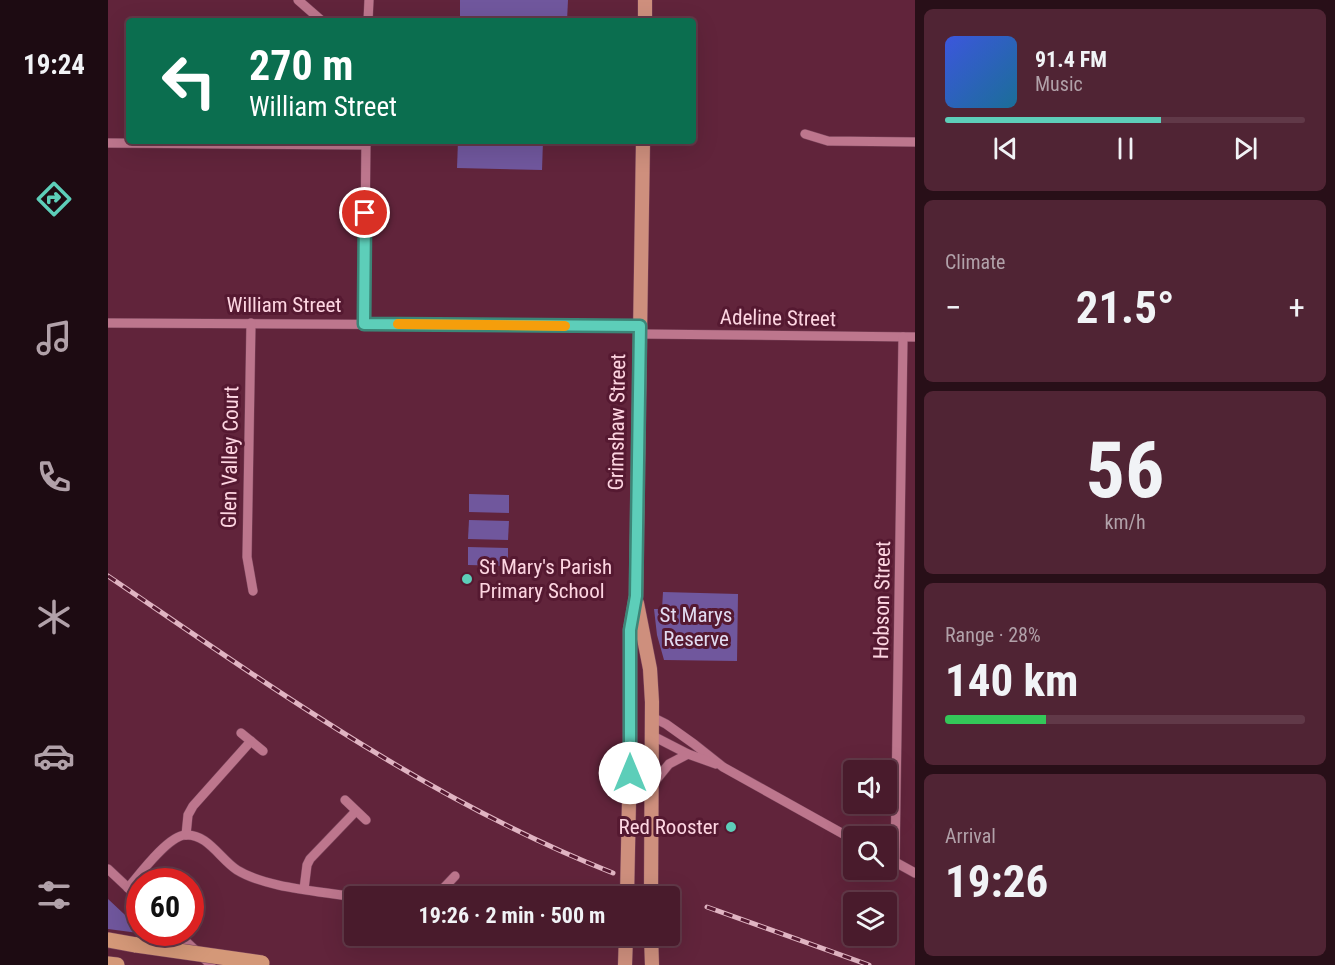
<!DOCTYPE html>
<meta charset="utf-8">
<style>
body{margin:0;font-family:"Roboto Condensed",sans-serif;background:#502434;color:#f1f3f6;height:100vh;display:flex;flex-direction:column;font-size:22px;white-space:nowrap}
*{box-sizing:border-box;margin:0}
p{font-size:20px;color:#b1a1a9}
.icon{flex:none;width:33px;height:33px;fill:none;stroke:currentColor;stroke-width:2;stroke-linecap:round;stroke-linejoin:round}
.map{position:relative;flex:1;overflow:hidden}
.drawer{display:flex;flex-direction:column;gap:9px;padding:9px;background:#280f18;width:420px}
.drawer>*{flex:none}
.top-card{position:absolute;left:18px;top:18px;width:570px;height:126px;border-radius:6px;box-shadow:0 6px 24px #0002,0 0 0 2px #613948;background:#0b6e4f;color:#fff;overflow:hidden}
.tools{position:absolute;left:735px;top:760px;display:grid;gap:12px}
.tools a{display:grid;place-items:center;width:54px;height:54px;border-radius:6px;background:#491b2c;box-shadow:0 6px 24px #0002,0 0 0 2px #613948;font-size:30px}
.speed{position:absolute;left:18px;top:868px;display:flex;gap:12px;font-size:30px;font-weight:700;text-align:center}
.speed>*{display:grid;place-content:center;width:78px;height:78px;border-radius:50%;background:#491b2c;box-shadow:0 6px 24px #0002,0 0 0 2px #613948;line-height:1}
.speed .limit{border:9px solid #d22;background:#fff;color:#111}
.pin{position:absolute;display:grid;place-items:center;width:51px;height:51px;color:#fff;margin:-26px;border:3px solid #fff;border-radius:50%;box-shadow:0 2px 6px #0007}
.me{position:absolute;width:66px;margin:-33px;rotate:0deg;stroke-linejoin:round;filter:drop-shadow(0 0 4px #0008)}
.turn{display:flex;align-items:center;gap:21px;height:126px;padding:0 24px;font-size:27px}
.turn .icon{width:78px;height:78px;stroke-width:2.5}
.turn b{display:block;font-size:42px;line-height:51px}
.big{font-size:45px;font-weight:700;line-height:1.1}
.drawer .widget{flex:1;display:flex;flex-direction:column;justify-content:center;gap:9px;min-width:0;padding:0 21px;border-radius:9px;background:#502434}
.drawer .dial{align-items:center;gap:0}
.dial b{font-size:78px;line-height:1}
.song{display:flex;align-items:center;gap:18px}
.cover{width:72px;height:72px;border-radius:9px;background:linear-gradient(135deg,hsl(230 70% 55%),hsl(200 70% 35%))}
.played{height:6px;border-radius:3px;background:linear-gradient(90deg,#5dceb9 60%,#613948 60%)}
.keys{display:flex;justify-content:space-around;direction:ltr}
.heat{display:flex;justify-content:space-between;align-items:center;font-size:33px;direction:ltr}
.charge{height:9px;border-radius:4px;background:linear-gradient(90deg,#34c759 28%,#613948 0)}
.trip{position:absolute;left:236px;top:886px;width:336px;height:60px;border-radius:6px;background:#491b2c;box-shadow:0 6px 24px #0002,0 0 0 2px #613948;font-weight:700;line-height:60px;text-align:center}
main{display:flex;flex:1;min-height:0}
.menu{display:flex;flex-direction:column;width:108px;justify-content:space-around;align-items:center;background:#1d0b12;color:#b1a1a9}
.menu .icon{width:42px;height:42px}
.menu .selected{color:#5dceb9}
.menu b{font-size:27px;color:#f1f3f6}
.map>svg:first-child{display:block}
.green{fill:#70579d}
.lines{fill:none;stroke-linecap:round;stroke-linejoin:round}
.minor-casing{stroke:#7b455b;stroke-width:10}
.primary-casing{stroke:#7b455b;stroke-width:15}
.trunk-casing{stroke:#7b455b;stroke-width:16}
.minor{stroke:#bd768d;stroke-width:9}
.primary{stroke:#ce8f7d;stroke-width:14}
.trunk{stroke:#d49878;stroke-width:15}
.rail-casing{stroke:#e0b4c2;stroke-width:5}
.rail{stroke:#551931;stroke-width:3;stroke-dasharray:9;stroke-linecap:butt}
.trunk-bridge-casing{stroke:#7b455b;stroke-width:16;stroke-linecap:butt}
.trunk-bridge{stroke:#d49878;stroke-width:15}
.route-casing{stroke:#3c8678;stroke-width:15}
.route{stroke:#5dceb9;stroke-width:10}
.slow{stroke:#f59e0b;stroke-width:10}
.poi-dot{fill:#5dceb9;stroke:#551931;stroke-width:2}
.labels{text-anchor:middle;stroke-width:6;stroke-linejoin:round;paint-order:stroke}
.street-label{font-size:21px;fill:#fdd5e1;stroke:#551931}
.poi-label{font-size:21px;fill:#fdd5e1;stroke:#551931;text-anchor:start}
.park-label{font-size:21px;fill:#e2dcf2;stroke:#551931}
</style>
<main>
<nav class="menu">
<b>19:24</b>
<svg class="icon selected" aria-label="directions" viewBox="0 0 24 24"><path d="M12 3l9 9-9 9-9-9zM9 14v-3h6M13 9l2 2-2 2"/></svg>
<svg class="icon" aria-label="music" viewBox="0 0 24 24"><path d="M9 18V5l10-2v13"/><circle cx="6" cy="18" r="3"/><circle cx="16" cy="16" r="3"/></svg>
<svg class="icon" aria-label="phone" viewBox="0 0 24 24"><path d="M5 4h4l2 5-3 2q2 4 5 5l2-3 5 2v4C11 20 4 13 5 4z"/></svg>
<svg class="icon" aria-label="climate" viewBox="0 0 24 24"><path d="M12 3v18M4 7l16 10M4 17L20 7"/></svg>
<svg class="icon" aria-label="car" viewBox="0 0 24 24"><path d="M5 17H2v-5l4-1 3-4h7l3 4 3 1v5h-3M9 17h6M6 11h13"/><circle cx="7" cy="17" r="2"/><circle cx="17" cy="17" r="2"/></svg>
<svg class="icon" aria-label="filters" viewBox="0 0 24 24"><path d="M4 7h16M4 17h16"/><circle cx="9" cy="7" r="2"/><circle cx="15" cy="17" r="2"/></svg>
</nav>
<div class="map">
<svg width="807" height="965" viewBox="0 0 807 965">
<rect width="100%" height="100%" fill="#61243b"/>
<!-- green -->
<g class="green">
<polygon points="352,0 460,0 459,21 352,21"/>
<polygon points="350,141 435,141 434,170 349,168"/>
<polygon points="361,494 401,495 401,513 361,512"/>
<polygon points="361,520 401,521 400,540 360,539"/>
<polygon points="360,547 400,548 400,566 360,565"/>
<polygon points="555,592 630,594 629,661 556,660 549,635 546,609 554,609"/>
<polygon points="0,899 31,928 32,933 38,934 0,929"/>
</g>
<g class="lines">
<defs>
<g id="minor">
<polyline points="190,0 214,21"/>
<polyline points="260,21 261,0"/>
<polyline points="697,134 720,141 807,142"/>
<polyline points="0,143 258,145"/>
<polyline points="0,323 532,326"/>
<polyline points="143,323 139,557 145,591"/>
<polyline points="256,324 258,141"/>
<polyline points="532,334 807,337"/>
<polyline points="544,717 558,724 586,744 615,767 746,840"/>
<polyline points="133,733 155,751"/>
<polyline points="543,735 580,754 608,764"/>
<polyline points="544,785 561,764 580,754"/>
<polyline points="237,800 258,820"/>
<polyline points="78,835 80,815 85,806 143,741"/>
<polyline points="778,857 807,873"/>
<polyline points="787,862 795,337"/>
<polyline points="0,869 32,899"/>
<path d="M20 888C31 875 60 836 77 835 99 833 112 859 129 870 158 888 212 891 246 897"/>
<polyline points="196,889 199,865 202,859 248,811"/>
<polyline points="327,897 347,876"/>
<polyline points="69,933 103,965"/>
</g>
<g id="primary">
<polyline points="537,21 537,0"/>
<polyline points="529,603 542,669 544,702 543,897"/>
<polyline points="519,897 522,753 522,630 528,596 535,141"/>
<polyline points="543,936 544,965"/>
<polyline points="517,965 518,936"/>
</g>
<g id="trunk">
<polyline points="0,940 28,945"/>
<polyline points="0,964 9,965"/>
</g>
</defs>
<!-- minor casing -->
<use href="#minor" class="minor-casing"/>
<!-- primary casing -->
<use href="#primary" class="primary-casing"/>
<!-- trunk casing -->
<use href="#trunk" class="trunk-casing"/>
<!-- minor -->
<use href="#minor" class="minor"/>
<!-- primary -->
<use href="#primary" class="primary"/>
<!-- trunk -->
<use href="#trunk" class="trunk"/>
<defs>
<g id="rail">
<path d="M0 576C162 686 322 801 505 873"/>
<polyline points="599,907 761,965"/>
</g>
</defs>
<!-- rail casing -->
<use href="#rail" class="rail-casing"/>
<!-- rail -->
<use href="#rail" class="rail"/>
<defs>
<polyline id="trunk-bridge" points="28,945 154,963"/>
</defs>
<!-- trunk-bridge casing -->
<use href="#trunk-bridge" class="trunk-bridge-casing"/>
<!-- trunk-bridge -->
<use href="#trunk-bridge" class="trunk-bridge"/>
</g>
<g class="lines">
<defs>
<polyline id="route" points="257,213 256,324 532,326 528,596 522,630 522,773"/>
</defs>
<!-- route casing -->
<use href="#route" class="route-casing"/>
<!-- route -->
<use href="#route" class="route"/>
<!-- slow -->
<polyline class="slow" points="290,324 457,326"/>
</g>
<!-- markers -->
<g class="poi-dot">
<circle cx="359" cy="579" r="6"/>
<circle cx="623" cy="827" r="6"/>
</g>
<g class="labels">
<!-- street labels -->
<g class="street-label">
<text x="176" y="312">William Street</text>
<text transform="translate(670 318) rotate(1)" y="7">Adeline Street</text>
<text transform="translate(509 422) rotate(-89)" y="7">Grimshaw Street</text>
<text transform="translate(122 457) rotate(-89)" y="7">Glen Valley Court</text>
<text transform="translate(774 600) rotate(-89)" y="7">Hobson Street</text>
</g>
<!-- poi labels -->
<g class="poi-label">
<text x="371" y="574">St Mary's Parish<tspan x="371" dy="24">Primary School</tspan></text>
<text x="611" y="834" text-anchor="end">Red Rooster</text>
</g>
<!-- park labels -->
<g class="park-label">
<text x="588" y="622">St Marys<tspan x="588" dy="24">Reserve</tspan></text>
</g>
</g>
</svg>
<div class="tools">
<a><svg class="icon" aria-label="sound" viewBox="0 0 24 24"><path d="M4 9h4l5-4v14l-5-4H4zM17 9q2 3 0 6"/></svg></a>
<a><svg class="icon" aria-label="search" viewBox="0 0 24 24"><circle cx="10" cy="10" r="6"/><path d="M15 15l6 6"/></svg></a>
<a><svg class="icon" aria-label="layers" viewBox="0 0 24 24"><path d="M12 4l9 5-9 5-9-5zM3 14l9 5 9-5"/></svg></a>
</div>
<div class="speed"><div class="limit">60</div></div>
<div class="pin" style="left:257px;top:213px;background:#d93025"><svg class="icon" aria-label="arrive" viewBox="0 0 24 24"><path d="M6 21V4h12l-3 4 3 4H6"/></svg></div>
<svg class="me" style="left:522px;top:773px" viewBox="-20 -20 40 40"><circle r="19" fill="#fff"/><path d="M0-13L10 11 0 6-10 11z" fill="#5dceb9"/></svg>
<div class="trip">19:26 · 2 min · 500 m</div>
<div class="top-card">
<div class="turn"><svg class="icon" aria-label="left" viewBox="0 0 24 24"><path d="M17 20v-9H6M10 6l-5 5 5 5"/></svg><div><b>270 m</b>William Street</div></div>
</div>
</div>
<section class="drawer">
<div class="widget">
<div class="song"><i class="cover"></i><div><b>91.4 FM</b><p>Music</p></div></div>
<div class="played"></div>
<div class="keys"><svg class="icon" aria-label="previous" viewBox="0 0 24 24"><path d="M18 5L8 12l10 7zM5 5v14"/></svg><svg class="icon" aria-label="pause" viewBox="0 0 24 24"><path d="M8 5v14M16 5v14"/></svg><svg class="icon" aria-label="next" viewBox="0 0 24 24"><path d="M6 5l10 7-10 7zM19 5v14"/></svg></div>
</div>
<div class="widget"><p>Climate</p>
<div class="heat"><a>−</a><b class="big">21.5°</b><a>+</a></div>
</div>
<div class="widget dial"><b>56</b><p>km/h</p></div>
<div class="widget"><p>Range · 28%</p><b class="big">140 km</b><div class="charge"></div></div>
<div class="widget"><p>Arrival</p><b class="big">19:26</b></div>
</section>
</main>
